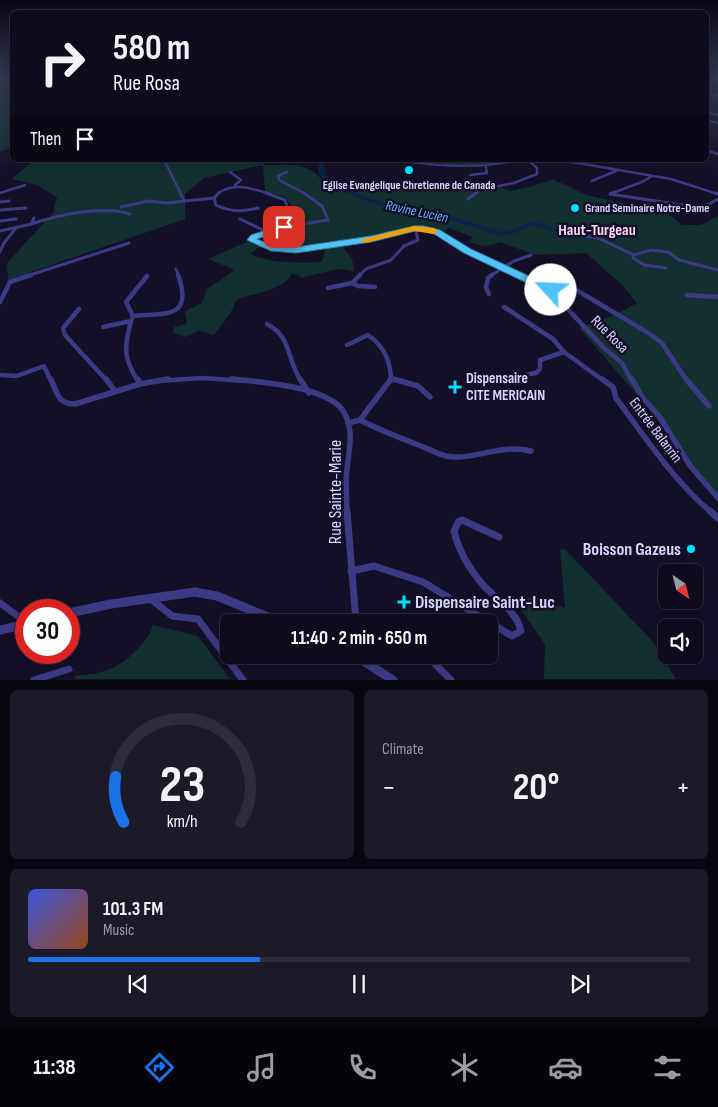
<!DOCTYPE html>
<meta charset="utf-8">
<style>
body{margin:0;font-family:"Sofia Sans Condensed",sans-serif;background:#1c1929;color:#f1f3f6;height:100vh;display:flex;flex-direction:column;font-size:19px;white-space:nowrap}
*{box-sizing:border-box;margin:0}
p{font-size:16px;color:#9b9ba3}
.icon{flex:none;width:28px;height:28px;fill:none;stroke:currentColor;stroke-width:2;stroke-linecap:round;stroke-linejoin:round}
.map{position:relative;height:680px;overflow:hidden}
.details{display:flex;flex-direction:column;gap:10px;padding:10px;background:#08060f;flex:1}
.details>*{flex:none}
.hud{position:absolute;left:10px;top:10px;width:699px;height:152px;border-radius:8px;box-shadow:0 2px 12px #0003,0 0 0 1px #2e2b3b;background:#0e0b1c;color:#f1f3f6;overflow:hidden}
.needle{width:32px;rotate:145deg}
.fabs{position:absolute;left:658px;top:564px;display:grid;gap:10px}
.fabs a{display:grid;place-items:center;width:45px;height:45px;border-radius:8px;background:#0e0b1c;box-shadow:0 2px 12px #0003,0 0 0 1px #2e2b3b;font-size:25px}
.speed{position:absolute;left:15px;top:599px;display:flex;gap:10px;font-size:25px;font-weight:700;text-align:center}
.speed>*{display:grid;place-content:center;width:65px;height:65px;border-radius:50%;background:#0e0b1c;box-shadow:0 2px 12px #0003,0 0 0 1px #2e2b3b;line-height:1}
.speed .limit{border:8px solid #d22;background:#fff;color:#111}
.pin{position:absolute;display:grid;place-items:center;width:42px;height:42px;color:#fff;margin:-21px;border-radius:10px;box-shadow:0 2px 8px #0006}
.me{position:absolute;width:55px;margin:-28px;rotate:295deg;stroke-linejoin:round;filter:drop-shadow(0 0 4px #0008)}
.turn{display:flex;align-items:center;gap:18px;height:105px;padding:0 20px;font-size:22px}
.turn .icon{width:65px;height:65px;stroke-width:2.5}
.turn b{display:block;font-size:35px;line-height:42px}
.then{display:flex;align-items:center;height:48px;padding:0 20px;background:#0003;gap:10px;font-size:19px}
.big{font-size:38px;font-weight:700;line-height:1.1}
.details .card{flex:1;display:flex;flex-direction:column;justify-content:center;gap:8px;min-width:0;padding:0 18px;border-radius:8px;background:#1c1929}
.details .dial{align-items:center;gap:0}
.dial svg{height:130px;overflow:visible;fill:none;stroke:#2e2b3b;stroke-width:7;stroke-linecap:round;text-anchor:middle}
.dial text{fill:#f1f3f6;stroke:none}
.song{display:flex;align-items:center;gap:15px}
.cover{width:60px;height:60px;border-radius:8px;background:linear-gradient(135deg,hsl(230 70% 55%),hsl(20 70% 35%))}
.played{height:5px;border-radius:2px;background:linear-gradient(90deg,#1a73e8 35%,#2e2b3b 35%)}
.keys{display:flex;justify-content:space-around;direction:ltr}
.heat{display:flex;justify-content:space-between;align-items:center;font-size:28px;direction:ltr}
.details .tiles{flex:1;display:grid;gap:10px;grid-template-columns:1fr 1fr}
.card:last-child{grid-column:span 2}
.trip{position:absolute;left:220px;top:614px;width:278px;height:50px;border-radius:8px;background:#0e0b1c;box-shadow:0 2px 12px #0003,0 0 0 1px #2e2b3b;font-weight:700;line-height:50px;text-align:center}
.tabs{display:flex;height:80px;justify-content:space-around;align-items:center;background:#06040b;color:#9b9ba3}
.tabs .icon{width:35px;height:35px}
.tabs .active{color:#1a73e8}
.tabs b{font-size:22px;color:#f1f3f6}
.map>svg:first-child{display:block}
.green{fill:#12302f}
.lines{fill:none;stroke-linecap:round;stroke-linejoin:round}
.stream{stroke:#0c2248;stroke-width:1}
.river{fill:#0c2248;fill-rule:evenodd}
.minor-far5{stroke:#3d3a85;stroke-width:2}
.minor-far4{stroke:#3d3a85;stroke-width:2.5}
.minor-far3{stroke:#3d3a85;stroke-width:3}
.minor-far2{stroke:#3d3a85;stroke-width:4.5}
.minor-far1{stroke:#3d3a85;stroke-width:5.5}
.minor{stroke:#3d3a85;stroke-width:7}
.tertiary{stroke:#3d3a85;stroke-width:9}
.route{fill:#4fc3f7;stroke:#337fa1}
.slow{fill:#f59e0b}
.poi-dot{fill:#00e5ff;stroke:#130f26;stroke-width:2}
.labels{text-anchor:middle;stroke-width:5;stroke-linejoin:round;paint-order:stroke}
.far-poi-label{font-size:12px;font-weight:bold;fill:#d9d4ff;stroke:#130f26}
.far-water-label{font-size:14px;font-style:italic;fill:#62b6ff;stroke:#130f26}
.street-label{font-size:15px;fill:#d9d4ff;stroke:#130f26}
.poi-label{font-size:15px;font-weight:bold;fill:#d9d4ff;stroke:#130f26;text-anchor:start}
.far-district-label{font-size:16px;font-weight:bold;fill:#ffd6f0;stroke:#130f26}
.near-street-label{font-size:18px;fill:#d9d4ff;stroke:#130f26}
.near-poi-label{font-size:18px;font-weight:bold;fill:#d9d4ff;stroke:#130f26;text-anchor:end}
</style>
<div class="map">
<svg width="718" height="680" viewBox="0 0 718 680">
<rect width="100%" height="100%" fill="#130f26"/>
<!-- green -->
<g class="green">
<polygon points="0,77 12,77 12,147 0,152"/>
<path d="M34 160H264V165C294 165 310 160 329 189L358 190 487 182 511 191 533 186 553 179 586 195 667 213 682 225H701L718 216V500L646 405 579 328 614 315 637 303 619 282 586 253 536 255 500 242C487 247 484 247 470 242L472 237 449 228 439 236C415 221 368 239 342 245L352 259 354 271 339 269 300 278V276L292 274C283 290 253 294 237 299L230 314 214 335 199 331 185 337 173 333 174 327 187 324 185 311 202 303 207 289 235 270 208 259 251 240 261 246 250 254C274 264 296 263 322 262L327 243 296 247 265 242 284 232 298 215 285 197 265 191 263 165 204 178 185 194V219L8 280 7 263 53 213 57 197 37 185 12 179Z"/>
<path d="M442 160H513C491 169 466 168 443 166L441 162Z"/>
<polygon points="560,549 566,550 655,644 676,679 544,679 545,644 521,610 522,596 565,608"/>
<path d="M153 625 198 636 230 679H75V676C86 674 100 674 110 669 128 661 147 643 153 625Z"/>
</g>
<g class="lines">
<!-- stream -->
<g class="stream">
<polyline points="706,88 718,90"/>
<polyline points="706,132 718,133"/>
</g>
<!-- river -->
<polygon class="river" points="317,160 323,160 325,168 324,172 334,187 353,190 359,195 382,202 451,216 501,232 511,230 527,223 537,222 564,231 577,230 593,234 594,235 591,237 577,234 564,235 536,226 530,226 515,233 501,236 450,220 379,205 355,197 349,193 330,190 318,172 319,168"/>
<!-- minor-far5 -->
<g class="minor-far5">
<polyline points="713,77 718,79"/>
<polyline points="706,93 718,95"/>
<polyline points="706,112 718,115"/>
<polyline points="706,120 718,123"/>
</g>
<!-- minor-far4 -->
<g class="minor-far4">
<polyline points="706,150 718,154"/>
<polyline points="164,160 181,194"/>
<path d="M401 160C440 167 478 169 517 160"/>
<polyline points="560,160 671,179 718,194"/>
<polyline points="230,172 241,180 235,185"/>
<polyline points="287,172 278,176 279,180 306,194"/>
<polyline points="470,175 487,173 486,167"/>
<polyline points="592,181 618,170"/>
<polyline points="0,193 25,185"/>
<path d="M217 194C234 181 252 189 271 194"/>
<polyline points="474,194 484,189 514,183 537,174 537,168 528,160"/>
<polyline points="610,194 642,182 652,176"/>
</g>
<!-- minor-far3 -->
<g class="minor-far3">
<polyline points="180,193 184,200"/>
<path d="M266 193 285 200 290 216C280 234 270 233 251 239L265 247 296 250 371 239 408 229H424L437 232 467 251 520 276"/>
<polyline points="715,193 718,194"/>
<polyline points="610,194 702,208 718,199"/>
<polyline points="610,194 613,193"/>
<polyline points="214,198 219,193"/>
<path d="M214 198 216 205C230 212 244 212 258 208"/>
<polyline points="468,199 476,193"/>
<polyline points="0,202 9,201"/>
<polyline points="121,207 148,201 166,203 214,198"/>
<polyline points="0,210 26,208"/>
<polyline points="240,219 269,233"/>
<polyline points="0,221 16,219"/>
<path d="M31 224C58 215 103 205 130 214"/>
<polyline points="284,227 328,220 322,206 304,193"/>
<polyline points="0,231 31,224 34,218"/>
<polyline points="575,235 598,238 634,255"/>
<polyline points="0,252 4,243 16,228"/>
<polyline points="666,268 644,265 633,258 634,255 651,250 668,252 679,260 718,270"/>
<polyline points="176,269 179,276"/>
<polyline points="27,276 129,243"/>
<polyline points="359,276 366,269 391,260 404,246 418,240 415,228"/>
<polyline points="490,276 514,261 531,255"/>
</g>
<!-- minor-far2 -->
<g class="minor-far2">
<polyline points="518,275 551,291 604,348 622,363 632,381"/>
<polyline points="352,283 358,286 375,287"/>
<polyline points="328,288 352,283 360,275"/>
<polyline points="551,291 554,282 563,282 650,334 662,343 687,381"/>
<polyline points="489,294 486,287 488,278 492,275"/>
<polyline points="687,295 718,297"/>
<polyline points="0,302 10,282 31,275"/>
<polyline points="504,307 553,339 564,352 604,381"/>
<polyline points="79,309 63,328 65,335 107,381"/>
<polyline points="133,316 126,302 147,276"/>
<path d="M131 321 133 316C165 313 194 319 178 275"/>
<path d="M267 324C292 337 286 358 301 381"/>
<path d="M103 327 131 321C124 347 123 358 138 381"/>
<path d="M347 345 368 335C384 346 391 361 391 381"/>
<polyline points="0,375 17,376 44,366 51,381"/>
<polyline points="391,379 400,381"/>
<polyline points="158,381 202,378 246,381"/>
<polyline points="494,381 536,373 540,369 540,360 564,352"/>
</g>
<!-- minor-far1 -->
<g class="minor-far1">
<path d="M51 379C57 393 58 404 75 404L140 384 168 379"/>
<polyline points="106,379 115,391"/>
<polyline points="138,379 140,383"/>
<path d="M232 379C261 382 319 386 340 407 346 413 349 423 350 432 351 445 348 457 347 470 345 484 347 499 347 513"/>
<polyline points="300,379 309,393"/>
<polyline points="393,379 418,386 430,397"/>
<path d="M602 379 613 387 616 398C645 437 674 481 712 513"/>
<polyline points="632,379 642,397 659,416 691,467 718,498"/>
<polyline points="686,379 709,406"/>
<polyline points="492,381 501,379"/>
<path d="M360 420C380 430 400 438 421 446 429 449 438 454 446 456 475 461 501 443 531 451"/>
<polyline points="348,423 360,420 391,379"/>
</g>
<!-- minor -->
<g class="minor">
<polyline points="347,511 356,622"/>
<polyline points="710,511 718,518"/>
<path d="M351 571 374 566 423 582 512 636 521 631C517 612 497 599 484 586 470 570 459 552 454 531L459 521 462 520 499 537"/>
<polyline points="151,599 172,616 198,619 243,680"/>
<polyline points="0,603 26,622"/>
<polyline points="355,617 380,618 393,622"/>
<polyline points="426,655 451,680"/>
<polyline points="34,680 69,669"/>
</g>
<!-- tertiary -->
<g class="tertiary">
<polyline points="69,613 111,604 195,592 217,596 280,622"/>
<polyline points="0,630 26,624"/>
<polyline points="354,655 393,680"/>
</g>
</g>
<!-- sky -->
<linearGradient id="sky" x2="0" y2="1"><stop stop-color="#0a0815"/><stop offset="0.45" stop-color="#333752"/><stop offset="1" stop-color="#333752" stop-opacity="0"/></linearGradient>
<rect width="718" height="173" fill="url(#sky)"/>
<!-- route -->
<polygon class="route" points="284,224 287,225 287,229 257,239 276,247 296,247 371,236 414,226 424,226 440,230 471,249 555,288 556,290 555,293 548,293 464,253 434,234 424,231 415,231 371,242 296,253 271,251 247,240 251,235"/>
<!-- slow -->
<polygon class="slow" points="414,226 434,228 438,231 434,234 414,231 365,243 360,240"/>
<!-- markers -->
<g class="poi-dot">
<circle cx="409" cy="170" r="5"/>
<circle cx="575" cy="208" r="5"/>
<path d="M452.5 379.5h5v5h5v5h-5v5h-5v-5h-5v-5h5z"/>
<circle cx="691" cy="549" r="5"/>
<path d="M401.5 594.5h5v5h5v5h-5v5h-5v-5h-5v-5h5z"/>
</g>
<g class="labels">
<!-- far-poi labels -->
<g class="far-poi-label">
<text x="409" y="189">Eglise Evangelique Chretienne de Canada</text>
<text x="585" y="212" text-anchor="start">Grand Seminaire Notre-Dame</text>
</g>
<!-- far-water labels -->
<g class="far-water-label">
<text transform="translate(417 211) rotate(12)" y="5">Ravine Lucien</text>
</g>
<!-- street labels -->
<g class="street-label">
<text transform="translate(610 334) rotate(45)" y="5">Rue Rosa</text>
<text transform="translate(656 430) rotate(53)" y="5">Entrée Balanrin</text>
</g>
<!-- poi labels -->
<g class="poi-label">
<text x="466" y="383">Dispensaire<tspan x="466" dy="17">CITE MERICAIN</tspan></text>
</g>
<!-- far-district labels -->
<g class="far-district-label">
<text x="597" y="235">Haut-Turgeau</text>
</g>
<!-- near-street labels -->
<g class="near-street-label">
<text transform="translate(335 492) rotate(-90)" y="6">Rue Sainte-Marie</text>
</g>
<!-- near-poi labels -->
<g class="near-poi-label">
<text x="681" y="555">Boisson Gazeus</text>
<text x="415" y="608" text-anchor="start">Dispensaire Saint-Luc</text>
</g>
</g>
</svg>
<div class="fabs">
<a><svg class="needle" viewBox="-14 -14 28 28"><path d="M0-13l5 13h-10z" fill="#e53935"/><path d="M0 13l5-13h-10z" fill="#9b9ba3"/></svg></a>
<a><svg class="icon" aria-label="sound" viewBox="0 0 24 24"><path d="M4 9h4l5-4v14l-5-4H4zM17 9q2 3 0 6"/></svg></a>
</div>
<div class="speed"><div class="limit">30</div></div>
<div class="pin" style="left:284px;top:227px;background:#d93025"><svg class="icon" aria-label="arrive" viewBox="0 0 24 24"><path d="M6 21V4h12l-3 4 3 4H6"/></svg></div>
<svg class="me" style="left:551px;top:290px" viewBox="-20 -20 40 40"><circle r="19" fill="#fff"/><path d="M0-13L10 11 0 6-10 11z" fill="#4fc3f7"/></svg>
<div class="trip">11:40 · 2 min · 650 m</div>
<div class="hud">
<div class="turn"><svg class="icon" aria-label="right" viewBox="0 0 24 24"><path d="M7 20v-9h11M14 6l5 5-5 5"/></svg><div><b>580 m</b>Rue Rosa</div></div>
<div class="then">Then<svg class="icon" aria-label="arrive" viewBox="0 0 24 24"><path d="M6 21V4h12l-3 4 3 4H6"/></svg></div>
</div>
</div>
<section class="details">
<div class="tiles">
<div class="card dial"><svg viewBox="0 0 100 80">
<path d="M14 69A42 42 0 1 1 86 69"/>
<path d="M14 69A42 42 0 0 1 9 41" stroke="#1a73e8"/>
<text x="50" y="56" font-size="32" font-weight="700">23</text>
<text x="50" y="72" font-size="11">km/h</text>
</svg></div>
<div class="card"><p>Climate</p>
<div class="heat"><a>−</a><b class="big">20°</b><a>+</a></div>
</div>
<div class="card">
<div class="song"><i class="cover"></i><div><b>101.3 FM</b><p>Music</p></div></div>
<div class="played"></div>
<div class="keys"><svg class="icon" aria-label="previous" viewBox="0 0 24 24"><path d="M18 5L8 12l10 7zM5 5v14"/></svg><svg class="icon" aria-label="pause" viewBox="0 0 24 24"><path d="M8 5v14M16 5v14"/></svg><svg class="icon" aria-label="next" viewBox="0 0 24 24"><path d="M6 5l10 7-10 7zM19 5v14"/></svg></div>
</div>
</div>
</section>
<nav class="tabs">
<b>11:38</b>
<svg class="icon active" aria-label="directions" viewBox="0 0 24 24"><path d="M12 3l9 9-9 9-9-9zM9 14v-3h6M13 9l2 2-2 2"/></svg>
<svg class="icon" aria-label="music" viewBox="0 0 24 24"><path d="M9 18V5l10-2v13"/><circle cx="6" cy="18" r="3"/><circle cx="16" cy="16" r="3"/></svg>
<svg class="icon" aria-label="phone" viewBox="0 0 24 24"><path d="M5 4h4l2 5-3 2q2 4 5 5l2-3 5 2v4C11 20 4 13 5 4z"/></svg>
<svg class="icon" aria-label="climate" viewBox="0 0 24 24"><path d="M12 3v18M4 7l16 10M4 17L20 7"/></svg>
<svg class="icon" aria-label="car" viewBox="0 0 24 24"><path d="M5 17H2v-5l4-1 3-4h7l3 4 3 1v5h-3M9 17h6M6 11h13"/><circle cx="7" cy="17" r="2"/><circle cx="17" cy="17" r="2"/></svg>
<svg class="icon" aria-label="filters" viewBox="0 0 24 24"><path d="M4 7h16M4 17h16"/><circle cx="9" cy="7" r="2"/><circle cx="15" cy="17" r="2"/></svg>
</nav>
